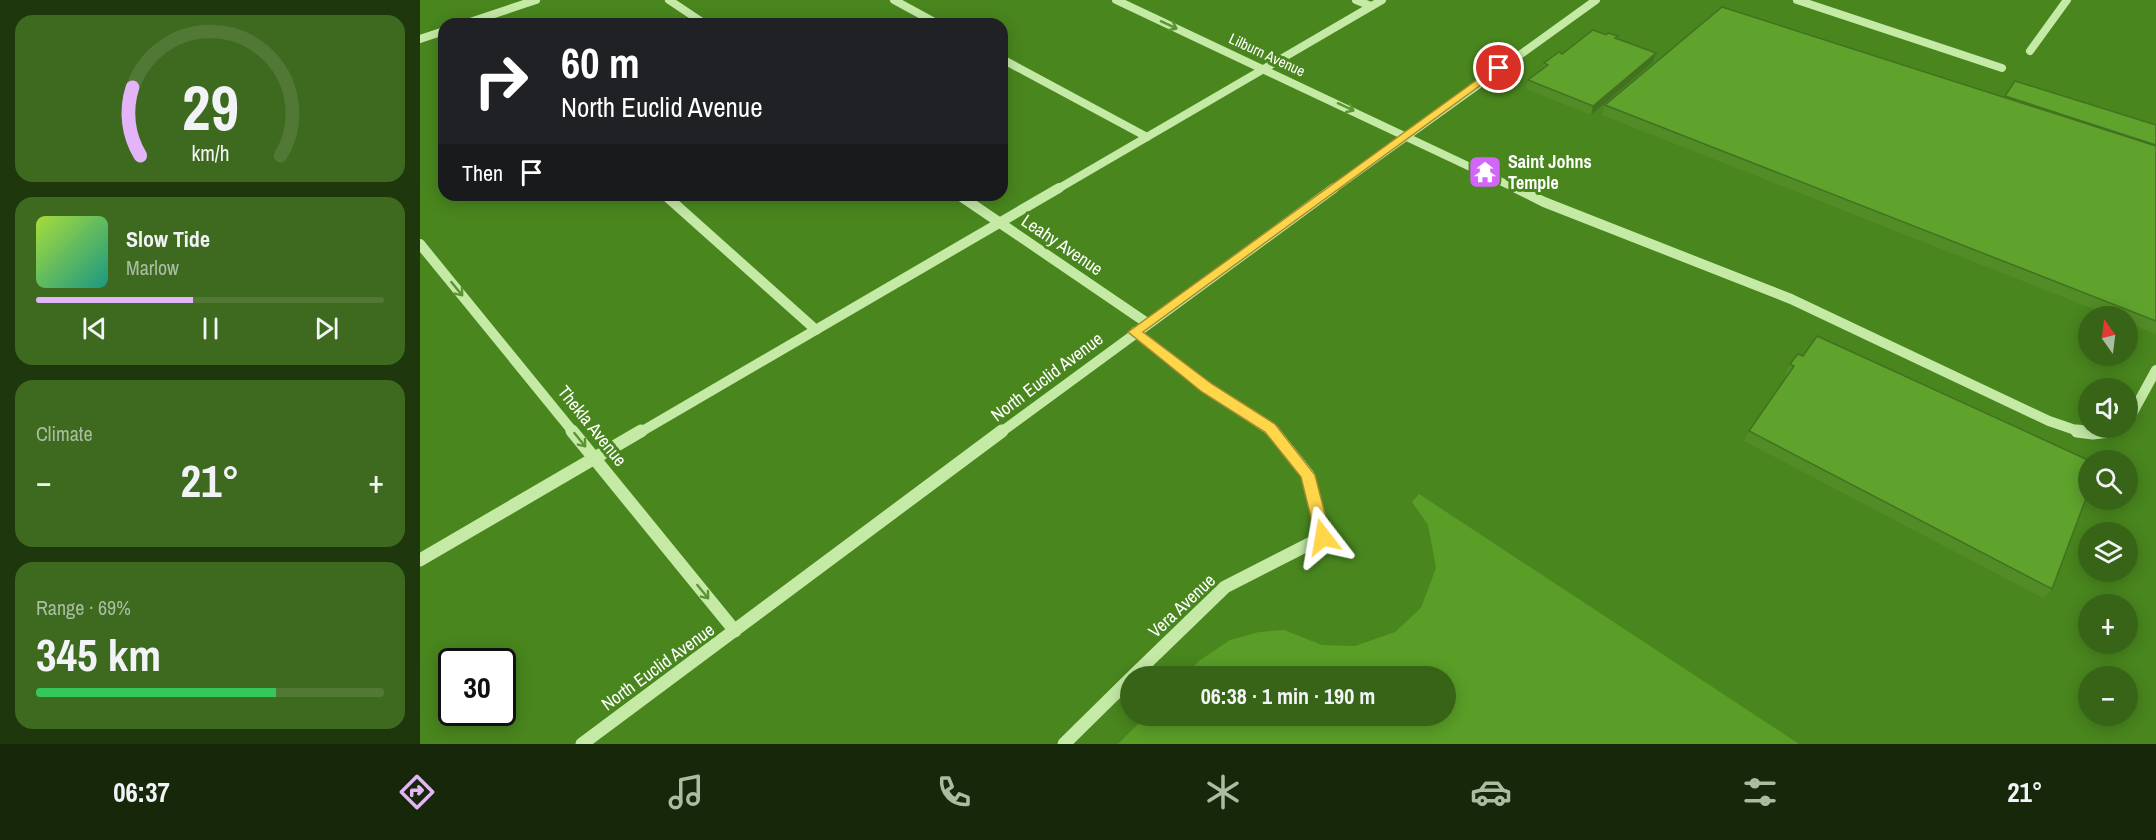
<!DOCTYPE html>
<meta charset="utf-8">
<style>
body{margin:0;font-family:"Archivo Narrow",sans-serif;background:#3e6a1f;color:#f1f3f6;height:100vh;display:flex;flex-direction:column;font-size:22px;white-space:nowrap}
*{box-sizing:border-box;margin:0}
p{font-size:20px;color:#aabda1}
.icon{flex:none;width:33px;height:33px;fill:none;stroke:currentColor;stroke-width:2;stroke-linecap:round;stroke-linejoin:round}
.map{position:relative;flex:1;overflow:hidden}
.side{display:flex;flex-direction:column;gap:15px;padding:15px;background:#1e370c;width:420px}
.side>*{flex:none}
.banner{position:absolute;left:18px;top:18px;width:570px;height:183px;border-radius:18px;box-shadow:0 3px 15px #0003;background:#202124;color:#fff;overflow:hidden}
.needle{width:39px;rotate:346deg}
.buttons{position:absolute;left:1658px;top:306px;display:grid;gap:12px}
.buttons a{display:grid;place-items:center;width:60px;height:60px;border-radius:50%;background:#376416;box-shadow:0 3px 15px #0003;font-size:30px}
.speed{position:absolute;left:18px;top:648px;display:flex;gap:12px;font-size:30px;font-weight:700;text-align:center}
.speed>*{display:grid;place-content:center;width:78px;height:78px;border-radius:50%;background:#376416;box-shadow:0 3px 15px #0003;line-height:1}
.speed .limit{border:3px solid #111;border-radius:9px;background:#fff;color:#111}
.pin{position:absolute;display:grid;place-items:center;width:51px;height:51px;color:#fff;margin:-26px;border:3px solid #fff;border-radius:50%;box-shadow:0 2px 6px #0007}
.me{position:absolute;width:66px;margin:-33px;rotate:346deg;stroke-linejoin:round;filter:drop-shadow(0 0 4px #0008)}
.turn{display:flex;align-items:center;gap:21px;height:126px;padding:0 24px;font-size:27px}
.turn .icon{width:78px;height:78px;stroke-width:2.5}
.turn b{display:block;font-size:42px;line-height:51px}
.then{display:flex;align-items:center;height:57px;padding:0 24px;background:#0003;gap:12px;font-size:22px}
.big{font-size:45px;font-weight:800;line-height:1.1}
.side .card{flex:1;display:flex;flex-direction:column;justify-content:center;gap:9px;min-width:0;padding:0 21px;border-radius:18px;background:#3e6a1f}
.side .dial{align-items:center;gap:0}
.dial svg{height:156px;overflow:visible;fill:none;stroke:#517835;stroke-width:7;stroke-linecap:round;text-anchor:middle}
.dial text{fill:#f1f3f6;stroke:none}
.song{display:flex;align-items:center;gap:18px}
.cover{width:72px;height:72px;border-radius:9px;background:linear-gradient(135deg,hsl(80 70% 55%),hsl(170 70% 35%))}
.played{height:6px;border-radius:3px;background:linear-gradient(90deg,#e3b4f7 45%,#517835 45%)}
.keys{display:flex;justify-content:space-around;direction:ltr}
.heat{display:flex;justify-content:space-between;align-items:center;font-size:33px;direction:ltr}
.charge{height:9px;border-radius:4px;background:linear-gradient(90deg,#34c759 69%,#517835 0)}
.trip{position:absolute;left:700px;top:666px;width:336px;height:60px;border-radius:30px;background:#376416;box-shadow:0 3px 15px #0003;font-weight:800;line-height:60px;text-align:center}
.dock{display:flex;height:96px;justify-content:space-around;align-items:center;background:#162809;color:#aabda1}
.dock .icon{width:42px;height:42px}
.dock .active{color:#e3b4f7}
.dock b{font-size:27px;color:#f1f3f6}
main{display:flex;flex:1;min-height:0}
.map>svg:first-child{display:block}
.green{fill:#5a9e27}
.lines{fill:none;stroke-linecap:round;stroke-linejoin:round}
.minor-far2{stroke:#c4eaa6;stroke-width:8}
.minor-far1{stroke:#c4eaa6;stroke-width:10}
.minor{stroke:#c4eaa6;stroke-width:13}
.wall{fill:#528c27}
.shaded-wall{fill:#427220}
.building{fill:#5fa32d;stroke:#427220;stroke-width:1.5}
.oneway{stroke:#5b9532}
.route{fill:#ffd54a;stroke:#a68a30;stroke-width:1.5}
.labels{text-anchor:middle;stroke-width:6;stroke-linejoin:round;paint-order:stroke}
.far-street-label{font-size:15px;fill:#fff;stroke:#49861e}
.poi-label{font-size:18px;font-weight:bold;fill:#fff;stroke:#49861e;text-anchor:start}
.street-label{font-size:18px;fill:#fff;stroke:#49861e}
</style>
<main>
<section class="side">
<div class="card dial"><svg viewBox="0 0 100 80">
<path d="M14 69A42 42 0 1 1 86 69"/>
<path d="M14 69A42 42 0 0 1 10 34" stroke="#e3b4f7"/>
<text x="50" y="56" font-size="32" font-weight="700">29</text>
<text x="50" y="72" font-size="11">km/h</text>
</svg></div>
<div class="card">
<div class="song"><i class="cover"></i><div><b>Slow Tide</b><p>Marlow</p></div></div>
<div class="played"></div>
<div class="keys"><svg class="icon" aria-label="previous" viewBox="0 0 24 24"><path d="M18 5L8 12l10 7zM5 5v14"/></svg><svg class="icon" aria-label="pause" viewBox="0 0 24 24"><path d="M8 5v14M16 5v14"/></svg><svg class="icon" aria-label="next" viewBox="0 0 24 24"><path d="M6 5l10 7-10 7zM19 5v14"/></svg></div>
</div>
<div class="card"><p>Climate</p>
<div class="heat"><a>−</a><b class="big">21°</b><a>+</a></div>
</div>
<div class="card"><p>Range · 69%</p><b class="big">345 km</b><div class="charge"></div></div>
</section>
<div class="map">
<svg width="1736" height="744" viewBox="0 0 1736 744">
<rect width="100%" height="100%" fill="#49861e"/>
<!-- green -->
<polygon class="green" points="999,494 1379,744 698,744 726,716 1026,716 1026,676 764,676 779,661 810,640 839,632 864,630 902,645 935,646 975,632 1001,608 1016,568 1008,525 992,502"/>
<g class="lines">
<!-- minor-far2 -->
<g class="minor-far2">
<polyline points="249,0 285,24"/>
<polyline points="474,0 518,24"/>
<polyline points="696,0 1099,190"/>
<polyline points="936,0 951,6"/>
<polyline points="1377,0 1582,68"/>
<polyline points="44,24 116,0"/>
<polyline points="0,39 24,31"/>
<polyline points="1610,51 1647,0"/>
<polyline points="582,59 727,137"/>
<polyline points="636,190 962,0"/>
<polyline points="912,190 1176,0"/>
</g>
<!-- minor-far1 -->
<g class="minor-far1">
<polyline points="1096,188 1124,202 1371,299 1629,421 1664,433"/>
<polyline points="245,195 396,330"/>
<polyline points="539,195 727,323"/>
<polyline points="0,244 154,433"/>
<polyline points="715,332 787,388 854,433"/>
<polyline points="1707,423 1736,370"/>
<polyline points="219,433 639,188"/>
<polyline points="580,433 914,188"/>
<polyline points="1682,433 1702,428"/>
</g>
<!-- minor -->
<g class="minor">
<polyline points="152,431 315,631"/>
<polyline points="1657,431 1673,433 1690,431"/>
<polyline points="0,560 221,431"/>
<polyline points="713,676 805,587 903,537 888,475 853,431"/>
<polyline points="162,744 582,431"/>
<polyline points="644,744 711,678"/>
</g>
</g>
<!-- wall -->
<g class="wall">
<polygon points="1197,39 1236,53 1233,62 1171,115 1106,89 1108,80 1123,68 1124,63 1142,54"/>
<polygon points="1595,81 1736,125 1736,334 1707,323 1707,316 1691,316 1182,115 1185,105 1584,98"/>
<polygon points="1378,354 1632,589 1623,598 1324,441 1329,431 1368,375 1365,373 1370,364"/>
</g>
<!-- shaded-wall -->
<polygon class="shaded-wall" points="1236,53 1233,62 1171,115 1173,106"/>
<!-- building -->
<g class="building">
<polygon points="1302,7 1736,146 1736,321 1185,105"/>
<polygon points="1173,30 1186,35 1188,33 1198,36 1195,38 1236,53 1173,106 1108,80 1128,65 1124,63 1139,52 1142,54"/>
<polygon points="1595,81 1736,125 1736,145 1585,96"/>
<polygon points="1397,336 1668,460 1668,493 1632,589 1329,431 1374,366 1370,364 1378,354 1383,356"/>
</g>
<!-- one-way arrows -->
<defs><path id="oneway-shaft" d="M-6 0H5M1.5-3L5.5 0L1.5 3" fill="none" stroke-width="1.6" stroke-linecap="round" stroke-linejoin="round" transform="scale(1.5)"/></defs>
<g class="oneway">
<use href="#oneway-shaft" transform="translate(749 25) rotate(25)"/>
<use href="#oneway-shaft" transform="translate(926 107) rotate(25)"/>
<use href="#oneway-shaft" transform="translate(37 289) rotate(51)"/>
<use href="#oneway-shaft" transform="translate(160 440) rotate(51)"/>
<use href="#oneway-shaft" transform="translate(283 592) rotate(51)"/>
</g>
<!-- route -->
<polygon class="route" points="1076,66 1084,68 723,332 792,384 855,424 895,475 911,537 908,542 903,544 897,542 881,477 845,432 782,392 708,332"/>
<!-- icons -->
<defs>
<symbol id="temple-square" viewBox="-11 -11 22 22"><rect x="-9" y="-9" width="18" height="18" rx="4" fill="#d266f9" stroke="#49861e"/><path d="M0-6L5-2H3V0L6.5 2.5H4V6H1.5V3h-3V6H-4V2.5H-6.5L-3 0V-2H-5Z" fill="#fff"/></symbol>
</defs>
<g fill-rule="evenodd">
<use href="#temple-square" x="1046" y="153" width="38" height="38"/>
</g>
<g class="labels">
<!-- far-street labels -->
<g class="far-street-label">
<text transform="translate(847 55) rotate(25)" y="5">Lilburn Avenue</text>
</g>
<!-- poi labels -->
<g class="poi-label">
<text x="1088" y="168">Saint Johns<tspan x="1088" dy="21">Temple</tspan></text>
</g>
<!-- street labels -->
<g class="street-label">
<text transform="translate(642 245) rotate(34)" y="6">Leahy Avenue</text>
<text transform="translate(627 377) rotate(-37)" y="6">North Euclid Avenue</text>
<text transform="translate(172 426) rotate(51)" y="6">Thekla Avenue</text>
<text transform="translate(762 606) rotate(-43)" y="6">Vera Avenue</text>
<text transform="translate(238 667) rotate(-36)" y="6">North Euclid Avenue</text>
</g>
</g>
</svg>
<div class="buttons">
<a><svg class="needle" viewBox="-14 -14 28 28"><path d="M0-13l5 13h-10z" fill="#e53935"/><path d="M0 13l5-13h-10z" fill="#aabda1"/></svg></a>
<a><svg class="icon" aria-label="sound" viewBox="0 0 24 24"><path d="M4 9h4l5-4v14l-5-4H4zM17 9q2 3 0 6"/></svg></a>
<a><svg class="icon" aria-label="search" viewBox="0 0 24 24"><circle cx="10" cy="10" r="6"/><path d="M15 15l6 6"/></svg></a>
<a><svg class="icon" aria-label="layers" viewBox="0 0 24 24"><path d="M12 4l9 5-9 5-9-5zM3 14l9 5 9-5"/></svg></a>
<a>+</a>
<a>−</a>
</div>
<div class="speed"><div class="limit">30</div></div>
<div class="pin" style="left:1079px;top:68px;background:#d93025"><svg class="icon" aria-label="arrive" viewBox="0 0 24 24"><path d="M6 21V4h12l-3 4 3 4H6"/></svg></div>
<svg class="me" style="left:903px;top:537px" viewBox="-20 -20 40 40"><path d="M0-17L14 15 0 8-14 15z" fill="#ffd54a" stroke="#fff" stroke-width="4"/></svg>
<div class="trip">06:38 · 1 min · 190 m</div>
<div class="banner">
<div class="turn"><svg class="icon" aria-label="right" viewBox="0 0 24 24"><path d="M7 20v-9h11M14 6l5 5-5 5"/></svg><div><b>60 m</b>North Euclid Avenue</div></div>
<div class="then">Then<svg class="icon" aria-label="arrive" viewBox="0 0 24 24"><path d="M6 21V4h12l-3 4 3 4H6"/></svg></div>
</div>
</div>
</main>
<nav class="dock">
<b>06:37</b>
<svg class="icon active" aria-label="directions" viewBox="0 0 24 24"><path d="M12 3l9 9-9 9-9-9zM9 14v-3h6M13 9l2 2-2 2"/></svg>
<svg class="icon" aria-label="music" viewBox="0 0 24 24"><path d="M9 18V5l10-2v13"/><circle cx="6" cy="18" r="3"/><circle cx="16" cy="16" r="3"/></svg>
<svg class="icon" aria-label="phone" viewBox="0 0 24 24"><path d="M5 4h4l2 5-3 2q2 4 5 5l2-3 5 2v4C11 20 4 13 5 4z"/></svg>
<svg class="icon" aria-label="climate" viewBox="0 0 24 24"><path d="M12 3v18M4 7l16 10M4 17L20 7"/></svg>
<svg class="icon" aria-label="car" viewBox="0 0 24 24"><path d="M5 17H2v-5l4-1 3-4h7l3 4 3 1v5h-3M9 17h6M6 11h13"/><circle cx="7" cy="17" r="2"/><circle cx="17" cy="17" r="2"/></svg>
<svg class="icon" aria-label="filters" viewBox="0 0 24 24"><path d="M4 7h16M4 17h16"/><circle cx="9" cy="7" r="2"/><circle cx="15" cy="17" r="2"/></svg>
<b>21°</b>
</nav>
